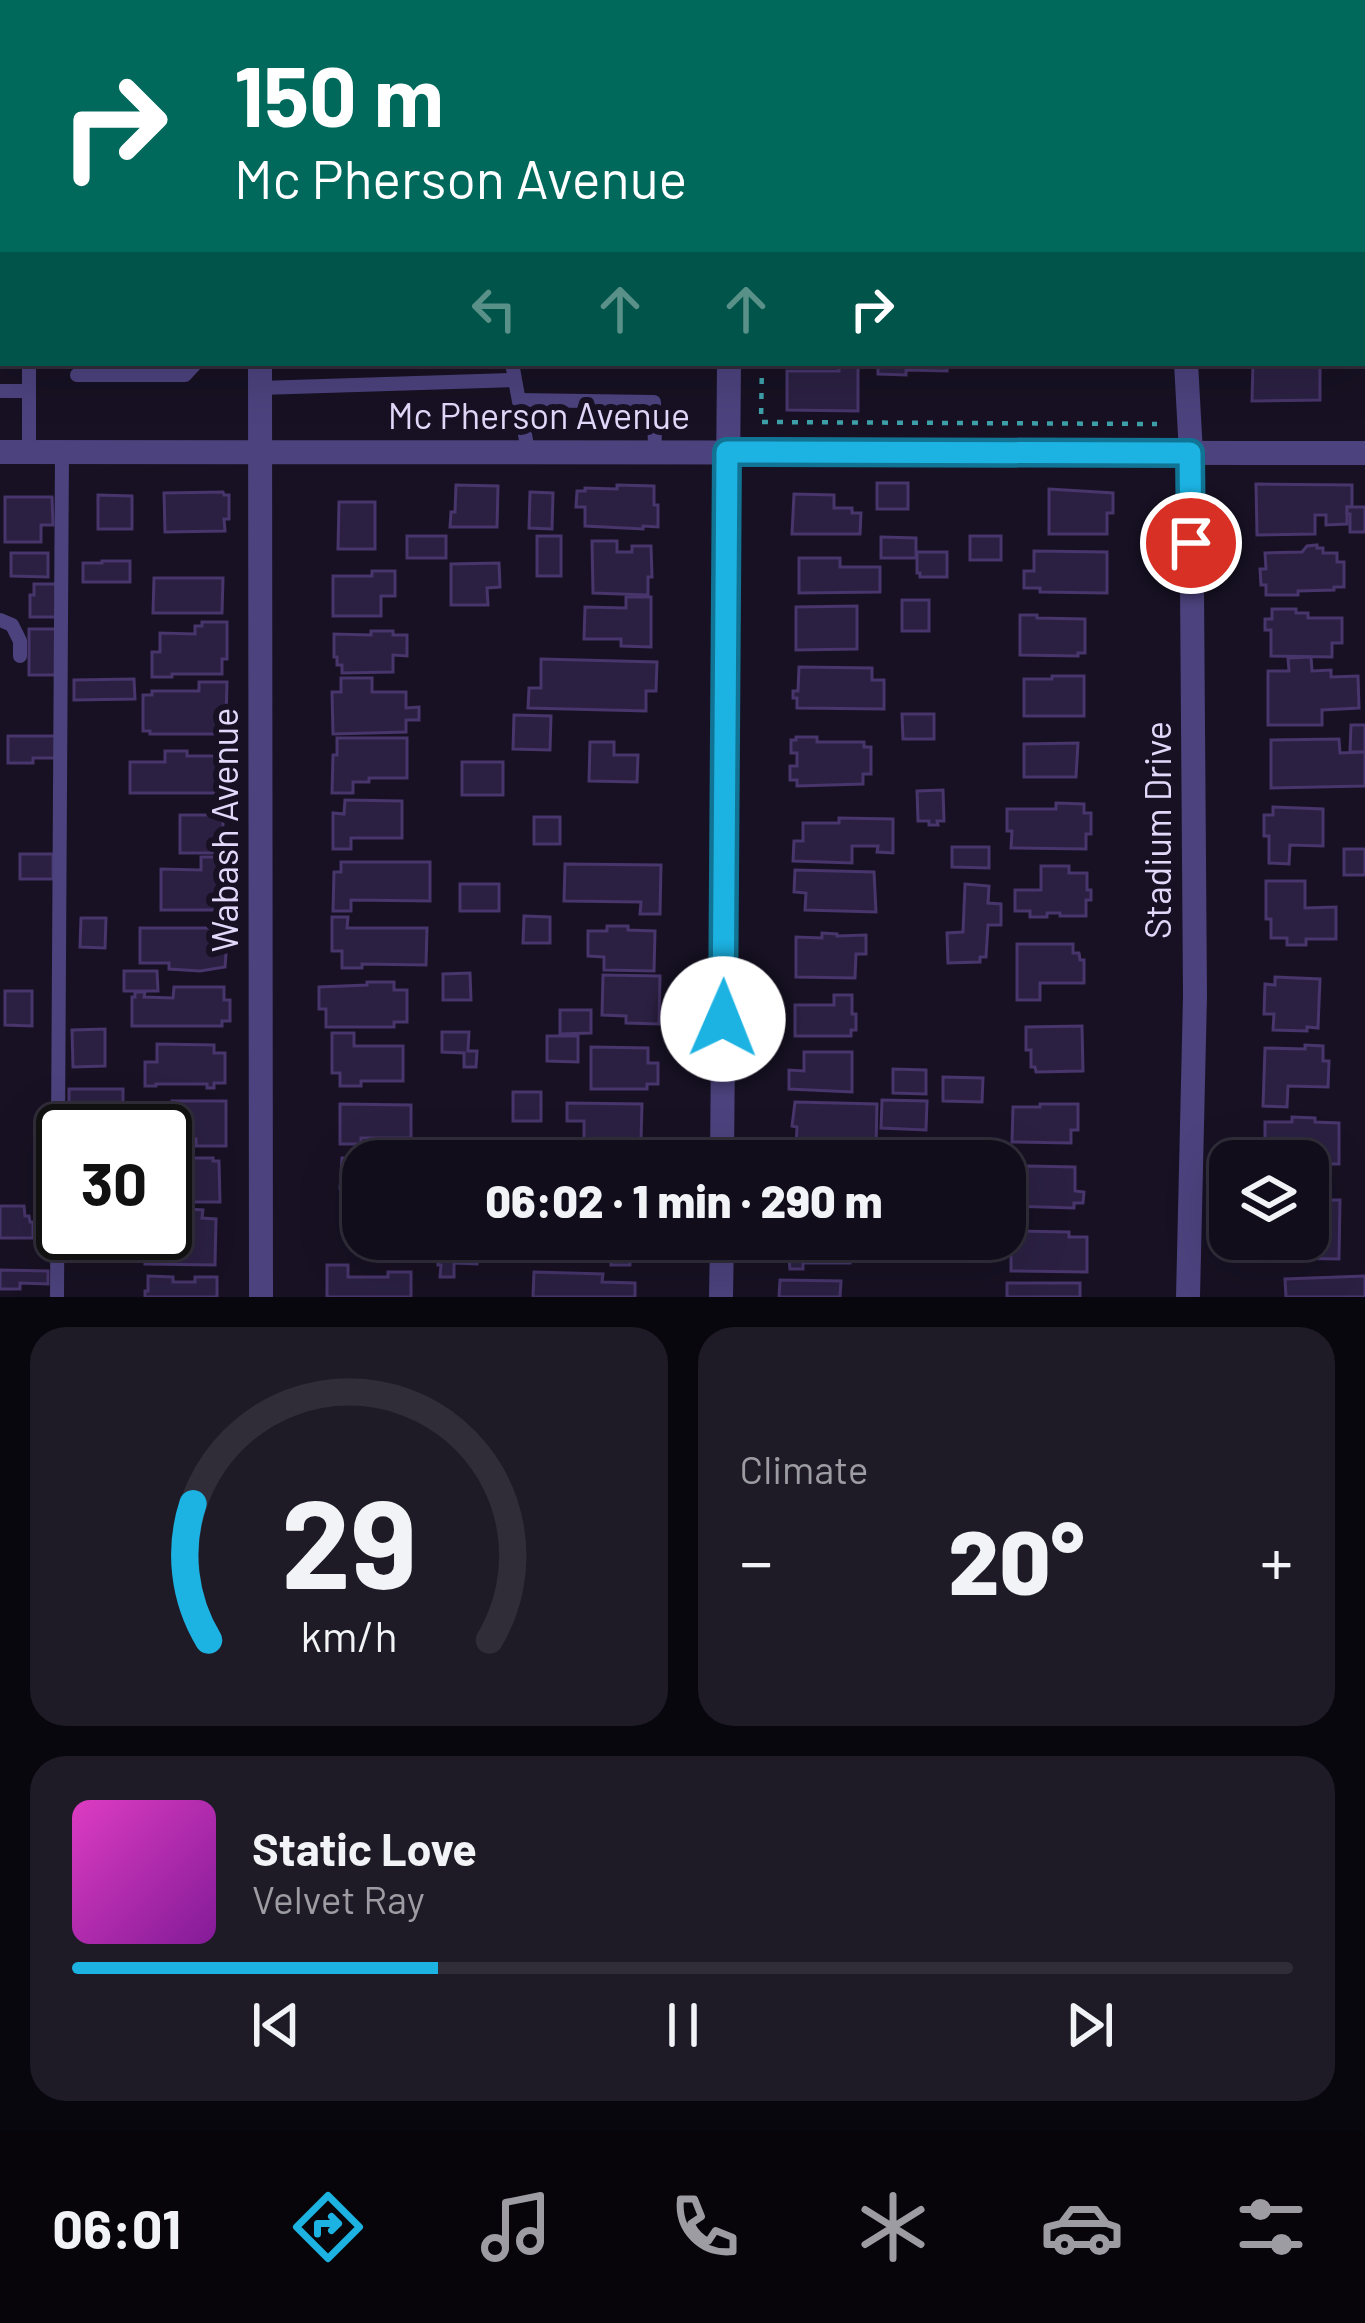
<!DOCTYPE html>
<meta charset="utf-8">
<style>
body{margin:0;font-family:Barlow,sans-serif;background:#1e1b27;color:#f1f3f6;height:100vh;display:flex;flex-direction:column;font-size:45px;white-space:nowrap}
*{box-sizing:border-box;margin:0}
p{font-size:39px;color:#9c9ca2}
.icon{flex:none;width:66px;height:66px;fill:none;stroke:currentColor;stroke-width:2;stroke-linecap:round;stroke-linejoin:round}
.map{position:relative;height:1297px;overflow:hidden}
.sheet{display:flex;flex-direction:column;gap:30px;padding:30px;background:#09070e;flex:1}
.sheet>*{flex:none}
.top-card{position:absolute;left:0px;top:0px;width:1365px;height:366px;box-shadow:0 12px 48px #0002,0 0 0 3px #302d39;background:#00695c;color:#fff;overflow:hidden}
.buttons{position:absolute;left:1209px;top:1140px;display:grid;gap:24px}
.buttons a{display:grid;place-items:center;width:120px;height:120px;border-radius:24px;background:#110d1a;box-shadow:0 12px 48px #0002,0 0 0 3px #302d39;font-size:60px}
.speed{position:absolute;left:36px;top:1104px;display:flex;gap:24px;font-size:60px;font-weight:700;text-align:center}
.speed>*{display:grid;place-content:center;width:156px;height:156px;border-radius:50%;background:#110d1a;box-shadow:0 12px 48px #0002,0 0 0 3px #302d39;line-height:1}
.speed .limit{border:6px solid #111;border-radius:18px;background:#fff;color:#111}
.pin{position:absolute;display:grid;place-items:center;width:102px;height:102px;color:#fff;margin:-51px;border:6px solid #fff;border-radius:50%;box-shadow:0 3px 12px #0007}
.me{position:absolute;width:132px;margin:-66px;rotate:1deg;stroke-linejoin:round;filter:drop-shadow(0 0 9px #0008)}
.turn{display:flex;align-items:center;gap:42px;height:252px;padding:0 36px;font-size:54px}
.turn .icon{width:156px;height:156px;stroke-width:2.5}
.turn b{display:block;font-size:84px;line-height:102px}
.lanes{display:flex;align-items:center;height:114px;padding:0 36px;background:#0003;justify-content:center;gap:60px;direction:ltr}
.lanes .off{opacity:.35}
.big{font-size:90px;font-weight:800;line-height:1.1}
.sheet .tile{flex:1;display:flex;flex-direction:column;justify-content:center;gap:18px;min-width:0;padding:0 42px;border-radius:36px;background:#1e1b27}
.sheet .dial{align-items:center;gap:0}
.dial svg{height:312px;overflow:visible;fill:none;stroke:#302d39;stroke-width:7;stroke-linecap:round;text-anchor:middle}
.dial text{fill:#f1f3f6;stroke:none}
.song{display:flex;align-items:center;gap:36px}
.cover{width:144px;height:144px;border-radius:18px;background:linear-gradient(135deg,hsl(310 70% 55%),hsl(290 70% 35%))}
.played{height:12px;border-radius:6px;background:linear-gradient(90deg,#1cb3e3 30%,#302d39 30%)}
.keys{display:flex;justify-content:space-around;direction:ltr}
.heat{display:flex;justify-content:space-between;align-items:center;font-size:66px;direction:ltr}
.sheet .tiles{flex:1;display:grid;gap:30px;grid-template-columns:1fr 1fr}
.tile:last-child{grid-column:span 2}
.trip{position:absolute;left:342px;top:1140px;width:684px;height:120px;border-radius:36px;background:#110d1a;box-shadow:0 12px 48px #0002,0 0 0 3px #302d39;font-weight:800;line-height:120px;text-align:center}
.tab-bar{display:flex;height:192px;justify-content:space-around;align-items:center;background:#07050a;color:#9c9ca2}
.tab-bar .icon{width:84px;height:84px}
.tab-bar .selected{color:#1cb3e3}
.tab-bar b{font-size:54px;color:#f1f3f6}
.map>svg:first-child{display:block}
.building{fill:#2b2042;stroke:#47356b;stroke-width:3}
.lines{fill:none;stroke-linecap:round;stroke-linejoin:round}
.path{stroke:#3ea0a9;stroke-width:4.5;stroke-dasharray:6 9;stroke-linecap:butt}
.service{stroke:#4c427d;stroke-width:14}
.minor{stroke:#4c427d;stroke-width:24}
.route-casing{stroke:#127494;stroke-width:30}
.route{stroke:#1cb3e3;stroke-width:21}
.labels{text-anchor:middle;stroke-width:12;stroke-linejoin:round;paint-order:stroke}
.street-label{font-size:36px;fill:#e1d8fa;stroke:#171123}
</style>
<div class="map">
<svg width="1365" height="1297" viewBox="0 0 1365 1297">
<rect width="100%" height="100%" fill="#171123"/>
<!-- building -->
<g class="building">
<polygon points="342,0 474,0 496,3 342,2"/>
<polygon points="878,363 947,363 947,371 906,370 906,375 878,374"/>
<polygon points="1253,363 1320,363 1320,400 1252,401"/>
<polygon points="839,366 858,366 858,411 787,410 787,371 839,371"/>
<rect x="877" y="483" width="31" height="26"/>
<polygon points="1256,484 1352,485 1352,507 1347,507 1347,524 1326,525 1326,515 1315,515 1315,534 1257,535"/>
<polygon points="456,485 498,486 497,527 450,527 451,512 455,512"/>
<polygon points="617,485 654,486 654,505 658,505 658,527 643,526 643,529 585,526 585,507 576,507 577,491 585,491 585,488 617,489"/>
<polygon points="1049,489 1113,493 1113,513 1107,513 1107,534 1049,534"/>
<polygon points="223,492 224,495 229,495 229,519 224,519 225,531 165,532 164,493"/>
<polygon points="530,492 553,493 552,529 529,528"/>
<polygon points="794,494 834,495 834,508 852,508 852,513 861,513 860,534 792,534"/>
<polygon points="98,495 132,496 132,529 98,529"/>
<polygon points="5,497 52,497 53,525 41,525 41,542 5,542"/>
<polygon points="339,502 375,502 375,549 338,549"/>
<polygon points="1347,507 1365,507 1365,532 1350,532 1350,514 1347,514"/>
<rect x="407" y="536" width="39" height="22"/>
<rect x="537" y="536" width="24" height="40"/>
<rect x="970" y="536" width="31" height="24"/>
<polygon points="881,537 916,538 916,558 881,558"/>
<polygon points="592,541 617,541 617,552 632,552 632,546 651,546 652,577 648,577 648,595 593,593"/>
<polygon points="1317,545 1317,548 1323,548 1323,553 1337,553 1337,562 1344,562 1344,587 1334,587 1334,590 1298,591 1298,595 1266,595 1266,585 1261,585 1260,569 1266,569 1265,553 1302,552 1307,546"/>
<polygon points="1034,551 1107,552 1107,593 1040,592 1040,588 1024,588 1024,571 1034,571"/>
<polygon points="917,552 947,552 947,577 920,577 920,573 917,573"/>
<polygon points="11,553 48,553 48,577 11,576"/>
<polygon points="799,558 840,558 840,567 880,567 880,592 799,593"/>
<polygon points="102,561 130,561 130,582 83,582 83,563 102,563"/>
<polygon points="499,563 500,587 487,588 488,605 451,605 451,564"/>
<polygon points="372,571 395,571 395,596 381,596 381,616 333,616 333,576 372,576"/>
<polygon points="154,578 223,578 222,613 153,613"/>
<polygon points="34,584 61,584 61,617 30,617 30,595 34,595"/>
<polygon points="626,597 651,597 651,647 621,646 621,639 584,639 585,607 626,608"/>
<rect x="902" y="600" width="27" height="31"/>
<polygon points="857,606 857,649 796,650 796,607"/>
<polygon points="1272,609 1296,609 1296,613 1308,613 1308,618 1342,618 1342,643 1332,643 1332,657 1271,656 1271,630 1265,630 1265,619 1272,619"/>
<polygon points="1020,615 1037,615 1037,618 1085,619 1085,653 1078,653 1078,656 1020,655"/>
<polygon points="202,622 227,622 227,659 222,659 222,674 172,674 172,677 152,677 152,652 160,652 160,633 195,634 195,626 202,626"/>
<rect x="29" y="629" width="31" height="46"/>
<polygon points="371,631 393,631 393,635 407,635 407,656 393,655 393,672 342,673 342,665 337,665 337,657 334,657 334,634 371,635"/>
<polygon points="1311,657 1312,671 1331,670 1331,677 1358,676 1359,708 1322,710 1322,725 1268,725 1268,671 1289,671 1288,658"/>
<polygon points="541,659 657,662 656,691 646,691 646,711 528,708 529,688 541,688"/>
<polygon points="799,667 872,668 872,680 884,680 884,709 797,708 797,698 793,698 793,691 798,691"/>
<polygon points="1052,676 1084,676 1084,716 1024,716 1024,679 1052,679"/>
<polygon points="341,678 372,678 372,692 406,692 406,708 419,707 419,720 406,720 406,732 333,734 332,692 341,692"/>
<polygon points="134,679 135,699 74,700 74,680"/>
<polygon points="199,682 227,682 226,720 221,720 221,734 150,734 150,731 143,731 143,695 152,695 152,691 199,691"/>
<polygon points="902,714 934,714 934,739 903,739"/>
<polygon points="514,715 551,716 550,750 513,749"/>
<polygon points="1351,725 1365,725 1365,752 1350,752"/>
<polygon points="8,736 57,736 57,758 33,758 33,763 8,763"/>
<polygon points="796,737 817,737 817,742 864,742 864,747 871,747 871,774 863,774 863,784 797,786 797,780 790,780 790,766 797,766 797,753 791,753 791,740 796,740"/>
<polygon points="337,738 407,738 407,778 369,778 369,782 353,782 353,793 332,793 333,755 337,755"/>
<polygon points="1339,739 1340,753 1365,752 1365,786 1271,788 1271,740"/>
<polygon points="590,742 614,742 614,755 638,755 637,782 589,781"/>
<polygon points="1078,743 1076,777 1024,777 1024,744"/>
<polygon points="165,751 187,751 187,756 220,756 220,793 130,793 130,762 165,762"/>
<rect x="462" y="762" width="41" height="33"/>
<polygon points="943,790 944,821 937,821 938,825 929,825 929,821 918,821 917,791"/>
<polygon points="345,800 402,801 402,838 351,838 351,849 333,849 333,813 344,814"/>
<polygon points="1056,803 1084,804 1084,813 1091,813 1091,834 1086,834 1086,849 1011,848 1012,831 1007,831 1007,809 1056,809"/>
<polygon points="1273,807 1323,809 1323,846 1290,845 1289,864 1269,863 1269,836 1264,836 1264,815 1273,815"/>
<polygon points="180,815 223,815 223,830 231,830 231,853 180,853"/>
<rect x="534" y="817" width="26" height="27"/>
<polygon points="839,818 893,819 893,853 877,852 878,846 852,846 852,863 793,861 794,841 803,841 803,823 839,823"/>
<polygon points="952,847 989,847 989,868 952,867"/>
<rect x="1344" y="849" width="21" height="26"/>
<rect x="20" y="854" width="33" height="25"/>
<polygon points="201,857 226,857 226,895 222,895 222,910 161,910 161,869 201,870"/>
<polygon points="341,862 430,862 430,901 351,900 351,911 333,911 334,872 341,872"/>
<polygon points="565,864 661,865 660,914 640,914 641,902 564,901"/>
<polygon points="1041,866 1069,866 1069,873 1087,873 1087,890 1091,890 1091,900 1086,900 1086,916 1060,916 1060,913 1047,913 1047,917 1030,917 1030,911 1015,911 1015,890 1041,890"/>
<polygon points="795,870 874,872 876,912 805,910 806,893 794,892"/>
<polygon points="1266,881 1305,881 1305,908 1336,907 1336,939 1306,939 1306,945 1287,945 1287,938 1271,938 1271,919 1266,919"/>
<rect x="460" y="884" width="39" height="27"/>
<polygon points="965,884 989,886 988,903 1001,904 1001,925 988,925 986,957 980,957 980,962 948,963 947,933 963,932"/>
<polygon points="524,916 550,917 550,943 523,943"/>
<polygon points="332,917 348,917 347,928 427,928 426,965 362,964 362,968 342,968 342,951 332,951"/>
<polygon points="81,918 106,918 105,948 80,947"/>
<polygon points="607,926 628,926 628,930 655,931 654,971 604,970 604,957 588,956 588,931 607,931"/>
<polygon points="140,928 228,928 225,967 200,971 169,969 169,963 140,963"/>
<polygon points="822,933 837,934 837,936 866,935 866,954 856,954 855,978 796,977 796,937 822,938"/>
<polygon points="1017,944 1073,944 1073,953 1079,953 1080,960 1084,960 1084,983 1040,983 1040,1000 1017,1000"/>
<polygon points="124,971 157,971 158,991 124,991"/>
<polygon points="470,973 471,1000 443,1000 443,974"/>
<polygon points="603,975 660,976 659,1024 626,1023 626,1016 602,1015"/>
<polygon points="1275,977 1320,979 1318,1028 1307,1027 1307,1031 1273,1030 1274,1014 1264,1014 1265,984 1275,985"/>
<polygon points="367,982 394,982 394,990 407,990 407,1022 394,1022 394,1027 326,1027 326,1009 319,1009 319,987 367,985"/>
<polygon points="174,987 224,987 224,1000 230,1000 230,1021 222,1021 222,1026 132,1026 132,997 135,997 135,992 145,992 144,997 173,998"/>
<polygon points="5,991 32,991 32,1026 5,1025"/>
<polygon points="834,995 852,995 852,1014 856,1014 856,1030 851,1030 851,1036 795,1036 795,1005 834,1005"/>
<polygon points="560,1010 591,1010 591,1033 560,1034"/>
<polygon points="1082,1026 1083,1071 1036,1072 1035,1067 1031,1067 1031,1050 1026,1050 1026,1027"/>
<polygon points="105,1029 105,1066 73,1067 72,1030"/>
<polygon points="442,1032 469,1032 468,1051 477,1051 476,1067 464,1067 464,1053 442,1052"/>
<polygon points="332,1033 354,1033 354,1046 403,1046 403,1081 361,1081 361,1086 340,1086 340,1073 332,1073"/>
<polygon points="547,1036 578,1036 578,1062 547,1061"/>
<polygon points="157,1044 214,1045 214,1053 225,1053 225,1083 214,1083 214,1088 207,1088 207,1084 156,1084 156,1086 145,1086 145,1062 157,1062"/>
<polygon points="1305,1045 1323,1046 1323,1061 1329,1061 1328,1087 1288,1086 1287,1107 1263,1106 1265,1048 1305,1049"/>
<polygon points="591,1047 648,1048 648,1063 658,1063 658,1084 647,1084 647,1089 591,1089"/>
<polygon points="804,1052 852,1052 852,1092 789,1089 789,1070 804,1071"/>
<polygon points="893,1069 926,1070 926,1094 893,1093"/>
<polygon points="943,1077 983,1078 982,1102 943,1101"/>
<polygon points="69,1089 123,1089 123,1113 69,1112"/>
<rect x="513" y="1092" width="28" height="29"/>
<polygon points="882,1100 927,1101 926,1130 881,1128"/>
<polygon points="172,1101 226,1101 226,1146 196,1146 196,1139 172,1139"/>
<polygon points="795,1102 877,1104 876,1148 796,1149 797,1127 792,1126"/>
<polygon points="567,1103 642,1104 641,1140 584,1139 584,1121 567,1121"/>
<polygon points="340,1104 411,1105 411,1138 361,1138 361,1144 340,1144"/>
<polygon points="1040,1104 1078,1104 1078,1130 1071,1130 1071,1143 1012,1142 1013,1107 1040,1107"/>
<polygon points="1292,1117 1315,1118 1315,1122 1339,1123 1339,1164 1325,1164 1325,1169 1308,1169 1308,1161 1270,1161 1271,1145 1265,1145 1265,1122 1292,1122"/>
<polygon points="946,1145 981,1146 980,1161 946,1161"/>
<rect x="456" y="1148" width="36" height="13"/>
<polygon points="165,1158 213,1158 213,1161 219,1161 220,1202 170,1202 170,1200 165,1200"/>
<polygon points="342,1158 400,1159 400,1161 363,1161 363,1203 343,1203 343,1188 340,1188"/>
<polygon points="1027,1166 1075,1167 1075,1191 1084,1192 1083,1203 1074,1203 1074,1208 1005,1206 1005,1182 1018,1186 1018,1171 1027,1171"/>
<polygon points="1308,1200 1340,1200 1339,1259 1275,1258 1275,1239 1308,1239"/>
<polygon points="0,1206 24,1206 25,1216 29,1216 30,1222 33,1222 33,1238 0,1238"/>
<polygon points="187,1209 203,1210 202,1218 216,1219 215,1265 145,1264 146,1233 165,1233 165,1218 187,1219"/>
<polygon points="1011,1231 1069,1232 1069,1237 1087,1237 1087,1272 1011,1271"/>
<polygon points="437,1239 478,1239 477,1264 454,1263 454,1277 440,1277 441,1265 438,1265 438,1249 435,1249"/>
<polygon points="590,1239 630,1239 630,1265 611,1265 611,1260 590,1260"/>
<polygon points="787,1239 850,1240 850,1263 803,1263 803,1269 790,1269"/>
<polygon points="327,1265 348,1265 348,1277 388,1277 388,1272 411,1272 411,1297 327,1297"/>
<polygon points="0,1270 48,1271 48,1284 20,1283 20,1289 0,1289"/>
<polygon points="534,1272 603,1274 602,1282 635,1283 635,1297 533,1297"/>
<polygon points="148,1276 173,1277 173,1282 195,1282 195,1277 217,1277 217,1297 145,1297 145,1291 148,1291"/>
<polygon points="1365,1276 1365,1297 1286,1297 1285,1279"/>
<polygon points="780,1280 841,1281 840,1297 779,1297"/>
<rect x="1007" y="1283" width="73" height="14"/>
</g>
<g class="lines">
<!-- path -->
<polyline class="path" points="762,363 761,422 1157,424"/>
<!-- service -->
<g class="service">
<polyline points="620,0 620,3"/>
<polyline points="684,0 684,3"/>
<polyline points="555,3 555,0"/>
<polyline points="742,3 742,0"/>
<polyline points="0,40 3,40"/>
<polyline points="0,99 3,99"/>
<polyline points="0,157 3,157"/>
<polyline points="0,216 3,216"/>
<polyline points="0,275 3,275"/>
<polyline points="0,333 3,333"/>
<polyline points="29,363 29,452"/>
<polyline points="512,363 528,451"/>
<polyline points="77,375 185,375 196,363"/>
<polyline points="260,388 514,380"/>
<polyline points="0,391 29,391"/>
<polyline points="519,400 654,402 655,451"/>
<polyline points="0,620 12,625 20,641 20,656"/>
<polyline points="57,1297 62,452"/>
</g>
<!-- minor -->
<g class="minor">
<polyline points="259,3 259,0"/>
<polyline points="1194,3 1194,0"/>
<polyline points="260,363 261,1297"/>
<polyline points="1186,363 1191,453 1195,996 1188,1297"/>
<polyline points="0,452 1365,453"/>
<polyline points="722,1161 729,363"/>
<polyline points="721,1297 722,1239"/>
</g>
</g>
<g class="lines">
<defs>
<polyline id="route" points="723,1019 727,452 1190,453 1191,543"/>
</defs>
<!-- route casing -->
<use href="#route" class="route-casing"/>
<!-- route -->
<use href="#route" class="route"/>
</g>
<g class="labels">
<!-- street labels -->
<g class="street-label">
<text x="539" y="429">Mc Pherson Avenue</text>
<text transform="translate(225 830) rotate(-90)" y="13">Wabash Avenue</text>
<text transform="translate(1158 830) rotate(-90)" y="13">Stadium Drive</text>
</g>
</g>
</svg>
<div class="buttons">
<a><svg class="icon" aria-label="layers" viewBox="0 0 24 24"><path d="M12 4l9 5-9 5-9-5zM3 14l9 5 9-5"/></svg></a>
</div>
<div class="speed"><div class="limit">30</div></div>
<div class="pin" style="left:1191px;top:543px;background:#d93025"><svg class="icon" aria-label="arrive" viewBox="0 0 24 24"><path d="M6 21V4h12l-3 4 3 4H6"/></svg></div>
<svg class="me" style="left:723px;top:1019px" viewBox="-20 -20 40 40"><circle r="19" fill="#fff"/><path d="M0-13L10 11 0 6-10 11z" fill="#1cb3e3"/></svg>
<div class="trip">06:02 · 1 min · 290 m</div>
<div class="top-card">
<div class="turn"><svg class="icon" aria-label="right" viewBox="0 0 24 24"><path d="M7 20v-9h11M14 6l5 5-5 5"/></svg><div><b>150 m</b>Mc Pherson Avenue</div></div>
<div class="lanes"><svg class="icon off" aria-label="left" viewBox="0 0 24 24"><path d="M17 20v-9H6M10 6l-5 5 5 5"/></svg><svg class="icon off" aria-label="ahead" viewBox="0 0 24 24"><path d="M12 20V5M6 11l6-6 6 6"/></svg><svg class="icon off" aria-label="ahead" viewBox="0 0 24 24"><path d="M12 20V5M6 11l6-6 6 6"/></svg><svg class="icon" aria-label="right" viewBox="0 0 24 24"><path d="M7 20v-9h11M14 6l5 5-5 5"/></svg></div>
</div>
</div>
<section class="sheet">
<div class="tiles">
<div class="tile dial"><svg viewBox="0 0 100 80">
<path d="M14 69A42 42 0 1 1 86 69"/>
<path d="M14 69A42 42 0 0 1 10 34" stroke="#1cb3e3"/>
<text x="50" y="56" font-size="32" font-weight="700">29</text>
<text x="50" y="72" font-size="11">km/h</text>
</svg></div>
<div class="tile"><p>Climate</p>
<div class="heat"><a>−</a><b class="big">20°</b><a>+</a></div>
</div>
<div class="tile">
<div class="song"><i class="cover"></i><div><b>Static Love</b><p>Velvet Ray</p></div></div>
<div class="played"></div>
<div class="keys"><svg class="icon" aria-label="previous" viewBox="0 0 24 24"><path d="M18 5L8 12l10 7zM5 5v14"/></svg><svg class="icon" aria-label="pause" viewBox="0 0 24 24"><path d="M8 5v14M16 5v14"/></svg><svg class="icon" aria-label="next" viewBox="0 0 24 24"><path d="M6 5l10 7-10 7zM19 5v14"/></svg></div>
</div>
</div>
</section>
<nav class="tab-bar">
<b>06:01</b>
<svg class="icon selected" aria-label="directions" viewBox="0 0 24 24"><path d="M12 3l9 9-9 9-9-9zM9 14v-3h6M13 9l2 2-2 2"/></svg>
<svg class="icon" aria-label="music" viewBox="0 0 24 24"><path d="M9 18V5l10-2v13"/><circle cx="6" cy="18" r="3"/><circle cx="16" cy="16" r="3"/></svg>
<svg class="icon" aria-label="phone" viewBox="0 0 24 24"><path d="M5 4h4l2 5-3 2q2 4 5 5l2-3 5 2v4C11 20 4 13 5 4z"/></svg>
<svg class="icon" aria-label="climate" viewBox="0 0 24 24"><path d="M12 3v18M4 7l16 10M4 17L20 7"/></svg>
<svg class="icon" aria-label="car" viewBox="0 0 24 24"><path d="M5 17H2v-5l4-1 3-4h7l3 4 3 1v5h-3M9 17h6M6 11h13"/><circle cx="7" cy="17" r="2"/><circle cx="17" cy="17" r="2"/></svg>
<svg class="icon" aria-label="filters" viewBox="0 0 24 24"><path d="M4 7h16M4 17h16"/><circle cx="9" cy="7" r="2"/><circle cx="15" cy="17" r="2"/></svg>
</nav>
